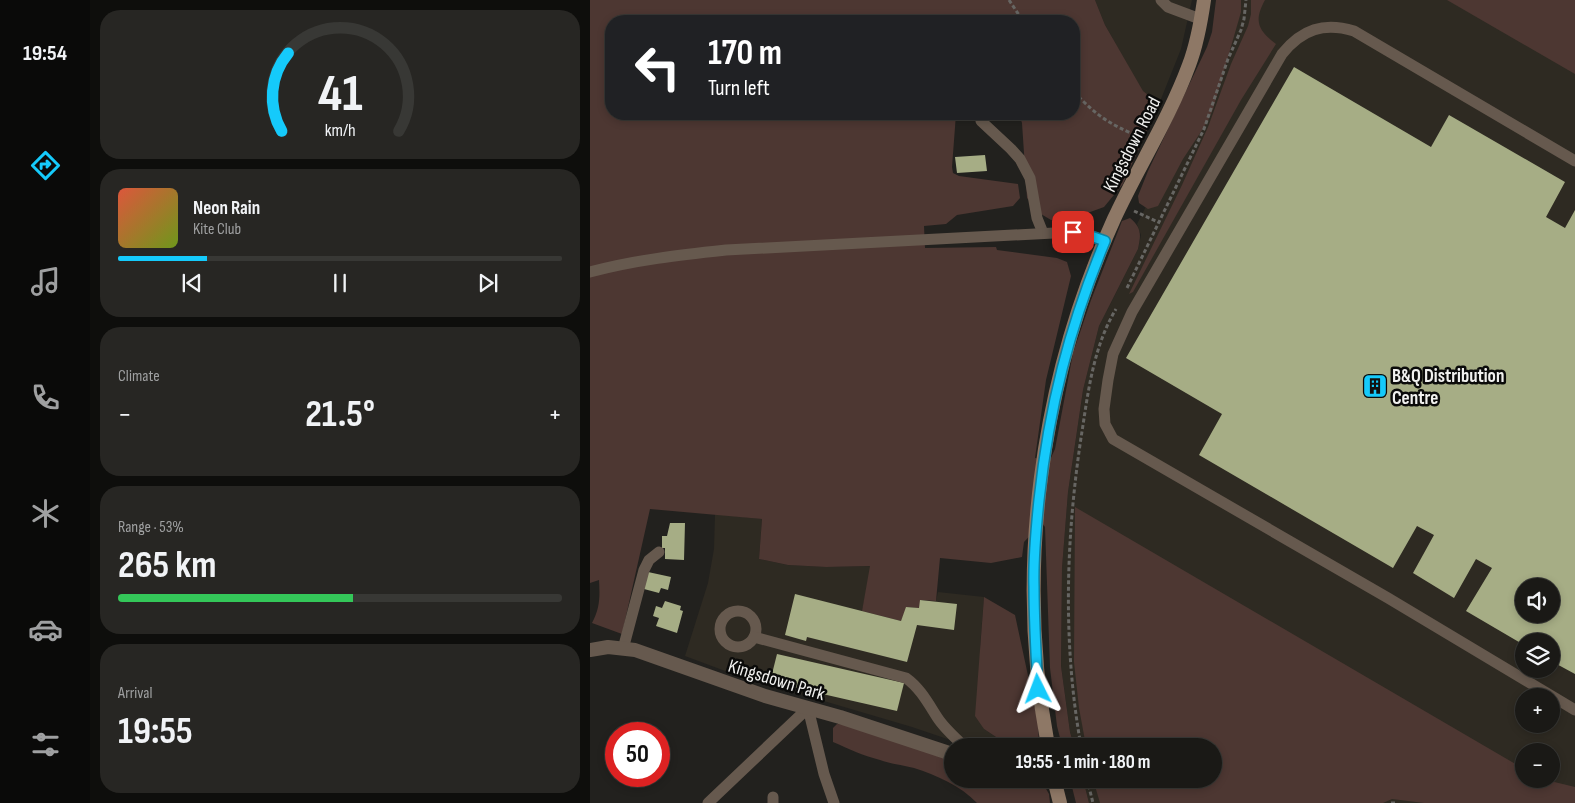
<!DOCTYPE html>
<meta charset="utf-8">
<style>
body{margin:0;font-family:"Sofia Sans Condensed",sans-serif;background:#272623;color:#f1f3f6;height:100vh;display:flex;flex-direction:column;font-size:19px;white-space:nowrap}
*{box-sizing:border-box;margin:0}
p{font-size:16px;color:#9fa0a1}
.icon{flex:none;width:28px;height:28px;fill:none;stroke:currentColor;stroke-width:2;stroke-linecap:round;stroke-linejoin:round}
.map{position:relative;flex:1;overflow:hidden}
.sheet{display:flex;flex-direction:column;gap:10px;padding:10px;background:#0e0e0c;width:500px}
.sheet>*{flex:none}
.hud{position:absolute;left:15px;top:15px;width:475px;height:105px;border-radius:20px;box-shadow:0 2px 8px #0003,0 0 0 1px #383835;background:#202124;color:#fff;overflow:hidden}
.tools{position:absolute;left:925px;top:578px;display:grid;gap:10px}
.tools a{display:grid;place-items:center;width:45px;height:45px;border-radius:50%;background:#1a1916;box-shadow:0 2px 8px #0003,0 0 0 1px #383835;font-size:25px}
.speed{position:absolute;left:15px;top:722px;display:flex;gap:10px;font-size:25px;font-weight:700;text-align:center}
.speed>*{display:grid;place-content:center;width:65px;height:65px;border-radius:50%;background:#1a1916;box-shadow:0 2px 8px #0003,0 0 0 1px #383835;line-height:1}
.speed .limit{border:8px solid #d22;background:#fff;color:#111}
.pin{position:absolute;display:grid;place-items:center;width:42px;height:42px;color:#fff;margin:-21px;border-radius:10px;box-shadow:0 2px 8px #0006}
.me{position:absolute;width:55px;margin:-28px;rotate:357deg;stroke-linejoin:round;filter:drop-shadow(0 0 4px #0008)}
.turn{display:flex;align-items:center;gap:18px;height:105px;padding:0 20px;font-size:22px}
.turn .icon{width:65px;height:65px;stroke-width:2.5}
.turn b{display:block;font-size:35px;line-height:42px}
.big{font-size:38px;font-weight:700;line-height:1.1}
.sheet .widget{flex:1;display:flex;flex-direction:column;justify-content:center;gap:8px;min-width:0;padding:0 18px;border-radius:20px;background:#272623}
.sheet .dial{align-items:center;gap:0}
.dial svg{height:130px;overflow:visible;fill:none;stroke:#383835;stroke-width:7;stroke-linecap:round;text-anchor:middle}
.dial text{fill:#f1f3f6;stroke:none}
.song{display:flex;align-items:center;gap:15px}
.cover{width:60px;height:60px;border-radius:8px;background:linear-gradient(135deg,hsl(10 70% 55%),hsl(80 70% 35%))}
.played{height:5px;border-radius:2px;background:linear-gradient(90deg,#15cafb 20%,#383835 20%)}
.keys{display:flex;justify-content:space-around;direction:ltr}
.heat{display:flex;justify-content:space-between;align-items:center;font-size:28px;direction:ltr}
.charge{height:8px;border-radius:4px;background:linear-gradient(90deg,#34c759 53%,#383835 0)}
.trip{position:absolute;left:354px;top:738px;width:278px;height:50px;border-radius:25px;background:#1a1916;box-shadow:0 2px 8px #0003,0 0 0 1px #383835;font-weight:700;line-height:50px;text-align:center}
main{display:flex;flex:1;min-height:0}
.dock{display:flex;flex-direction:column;width:90px;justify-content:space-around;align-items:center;background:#0a0a09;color:#9fa0a1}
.dock .icon{width:35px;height:35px}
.dock .active{color:#15cafb}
.dock b{font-size:22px;color:#f1f3f6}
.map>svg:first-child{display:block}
.built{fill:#2e2a22;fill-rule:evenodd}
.green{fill:#4d3732}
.building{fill:#a6ad85;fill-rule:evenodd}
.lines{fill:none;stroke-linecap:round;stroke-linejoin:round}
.path{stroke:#676663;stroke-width:3;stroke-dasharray:4 2.5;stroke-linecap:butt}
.service{stroke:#66594e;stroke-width:11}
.minor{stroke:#66594e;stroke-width:14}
.secondary{stroke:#8e7866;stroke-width:14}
.route-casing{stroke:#0e83a3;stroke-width:12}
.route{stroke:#15cafb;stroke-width:9}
.labels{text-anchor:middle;stroke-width:5;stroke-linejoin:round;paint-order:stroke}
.street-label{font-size:19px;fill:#f1f1ef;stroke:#0b0b0a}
.poi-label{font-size:19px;font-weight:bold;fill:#f1f1ef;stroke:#0b0b0a;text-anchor:start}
</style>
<main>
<nav class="dock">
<b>19:54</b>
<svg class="icon active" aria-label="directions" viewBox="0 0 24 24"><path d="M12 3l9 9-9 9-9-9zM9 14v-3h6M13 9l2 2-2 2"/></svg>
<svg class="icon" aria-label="music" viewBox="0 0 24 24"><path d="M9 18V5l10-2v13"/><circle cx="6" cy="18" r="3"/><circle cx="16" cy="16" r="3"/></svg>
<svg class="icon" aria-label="phone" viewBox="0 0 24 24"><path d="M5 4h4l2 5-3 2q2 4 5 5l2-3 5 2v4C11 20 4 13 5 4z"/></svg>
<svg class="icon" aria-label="climate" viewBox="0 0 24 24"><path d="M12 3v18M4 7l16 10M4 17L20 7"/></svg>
<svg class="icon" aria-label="car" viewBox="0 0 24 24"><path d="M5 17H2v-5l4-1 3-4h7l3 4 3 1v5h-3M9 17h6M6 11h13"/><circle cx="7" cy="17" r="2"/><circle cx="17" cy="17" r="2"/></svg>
<svg class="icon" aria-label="filters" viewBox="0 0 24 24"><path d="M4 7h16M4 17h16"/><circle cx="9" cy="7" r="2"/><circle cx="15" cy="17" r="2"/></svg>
</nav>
<section class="sheet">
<div class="widget dial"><svg viewBox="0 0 100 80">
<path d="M14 69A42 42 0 1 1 86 69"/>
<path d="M14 69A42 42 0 0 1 18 21" stroke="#15cafb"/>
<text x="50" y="56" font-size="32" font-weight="700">41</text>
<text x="50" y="72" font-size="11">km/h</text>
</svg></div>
<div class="widget">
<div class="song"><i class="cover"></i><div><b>Neon Rain</b><p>Kite Club</p></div></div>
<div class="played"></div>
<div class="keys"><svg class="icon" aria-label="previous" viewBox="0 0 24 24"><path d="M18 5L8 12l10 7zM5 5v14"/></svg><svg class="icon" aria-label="pause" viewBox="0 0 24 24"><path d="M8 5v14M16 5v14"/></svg><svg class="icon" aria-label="next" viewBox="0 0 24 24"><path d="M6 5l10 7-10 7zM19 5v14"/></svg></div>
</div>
<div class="widget"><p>Climate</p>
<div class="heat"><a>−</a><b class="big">21.5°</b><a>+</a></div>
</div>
<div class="widget"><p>Range · 53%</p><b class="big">265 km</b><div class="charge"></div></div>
<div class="widget"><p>Arrival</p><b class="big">19:55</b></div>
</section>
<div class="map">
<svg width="985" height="803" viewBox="0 0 985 803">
<rect width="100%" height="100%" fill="#22211e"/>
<!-- built -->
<g class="built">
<polygon points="505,0 602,0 591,49 569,104 553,92 515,25"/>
<path d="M640 0H985V803H499L493 779H622V746H484L480 732 471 666 472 568 478 492 493 390 509 326 548 249 551 235 547 224 584 152ZM934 586H961V614H934ZM934 641H961V669H934ZM934 696H961V724H934ZM934 751H961V779H934Z"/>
<polygon points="125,514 172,519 169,559 198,565 236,567 281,566 272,611 316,607 330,600 346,601 348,592 394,597 390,648 394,729 418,745 418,746 378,746 322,727 146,675 95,656 118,583 124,549"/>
</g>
<!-- green -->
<g class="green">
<path d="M0 0H505L515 25 553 91 569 104 533 184 514 207 481 219 461 220 446 211 437 198 432 123 429 114H484V21H21V114H366L362 167 363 173 369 176 428 184 430 198 423 206 367 215 356 224 334 226 335 248 406 247 407 250 467 258 477 262 481 276 456 380 445 458 460 460 465 449 483 353 501 300 532 221 540 218C552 228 551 235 548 249L509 326 493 390 478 492 472 568 471 666 480 732 484 746H472L467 726 460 668 455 527 452 523 434 542 432 557 401 563 350 558 346 601 331 600 329 608 317 607 311 621 272 611 280 566 236 567 198 565 169 559 172 519 60 509 32 634 2 623C10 608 10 597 9 580L0 583Z"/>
<polygon points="626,0 651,0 651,12 623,109 618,121 593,159 568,206 558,209 549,203 548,196 558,171 617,47 622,32"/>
<path d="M661 0H675C664 20 667 30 686 44L651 100 543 292 539 294 592 185 618 127 641 64 658 26 661 14Z"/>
<polygon points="857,0 985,0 985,74"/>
<polygon points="485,507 934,769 934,779 952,779 985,787 985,803 834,803 802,799 793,803 510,803 503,779 622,779 622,746 496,746 489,708 484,662"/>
<polygon points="394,597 425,615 448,722 449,746 418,746 418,745 394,729 385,716"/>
<path d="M247 724 264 725 362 758V779H427L455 787 459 794 460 803H387C371 786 346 775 324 768 313 765 301 764 290 760 274 756 259 749 243 742V728Z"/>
<polygon points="480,779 493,779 499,803 486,803"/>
</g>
<!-- building -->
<g class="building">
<path d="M704 67 841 147 859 115 975 182 956 217 975 228 985 210V674L961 661V641H934V645L876 611 902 568 886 559 864 598 823 573 844 535 827 526 803 568 609 455 632 414 536 358ZM934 586H961V614H934Z"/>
<polygon points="395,155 397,171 367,173 365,157"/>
<polygon points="80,523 95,523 94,560 75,559 75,548 72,548 72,536 77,536"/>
<polygon points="58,572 81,577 78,590 71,588 69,593 54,589"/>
<polygon points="205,594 311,621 316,607 329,608 330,600 367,604 364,630 327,625 317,662 217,637 216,641 195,635"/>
<polygon points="75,601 91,606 90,610 93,611 87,633 66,626 69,618 63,616 66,606 72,608"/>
<polygon points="187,654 314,683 307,711 180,682"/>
</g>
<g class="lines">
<!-- path -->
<g class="path">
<polyline points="419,0 433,21"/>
<path d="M484 92C507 116 519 124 550 137"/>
<polyline points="544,211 568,222"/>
<polyline points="537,288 614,129 638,59 651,30 654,19 656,0"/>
<path d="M491 746C472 641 476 531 493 425 499 385 505 344 526 309"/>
<polyline points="497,779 503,803"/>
<polyline points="801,803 807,803"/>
</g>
<!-- service -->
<g class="service">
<polyline points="571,0 578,7 610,19"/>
<polyline points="391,121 421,149 430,159 440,178 447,218 453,233"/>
<path d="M985 161 764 31C734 22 712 29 692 54L542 312 523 354 518 380 514 409 515 424 523 439 798 598 985 710"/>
<path d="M0 272C45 260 90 255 136 250L483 232 498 235 515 241"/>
<circle cx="148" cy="629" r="18"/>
<path d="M164 637 316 678C330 688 338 703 347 717 354 728 364 737 374 746"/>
<polyline points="33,649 54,570 59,560 69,552"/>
<polyline points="118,803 218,708 234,774 244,803"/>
<polyline points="183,803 183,797"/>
</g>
<!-- minor -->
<g class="minor">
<polyline points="0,650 18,647 45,650 175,696 250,717 362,754"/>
<polyline points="440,779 453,779"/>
</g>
<!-- secondary -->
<g class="secondary">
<path d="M458 746C425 571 450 382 524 219 548 167 579 119 599 65 607 44 611 21 614 0"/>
<polyline points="464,779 470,803"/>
</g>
</g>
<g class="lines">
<defs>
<path id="route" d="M448 689C446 655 444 621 444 587 443 558 446 529 449 500 459 407 479 328 515 241L498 235 483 232"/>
</defs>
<!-- route casing -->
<use href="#route" class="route-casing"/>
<!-- route -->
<use href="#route" class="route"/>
</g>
<!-- icons -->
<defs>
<symbol id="building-square" viewBox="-11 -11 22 22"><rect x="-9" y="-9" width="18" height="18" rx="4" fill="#15cafb" stroke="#0b0b0a"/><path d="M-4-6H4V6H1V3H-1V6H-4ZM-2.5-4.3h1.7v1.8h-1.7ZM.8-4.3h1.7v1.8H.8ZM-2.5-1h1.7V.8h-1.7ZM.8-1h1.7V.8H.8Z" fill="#111"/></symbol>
</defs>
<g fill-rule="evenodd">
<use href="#building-square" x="771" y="372" width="28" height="28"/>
</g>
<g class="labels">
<!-- street labels -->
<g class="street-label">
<text transform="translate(541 144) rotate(-63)" y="7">Kingsdown Road</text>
<text transform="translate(187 679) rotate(17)" y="7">Kingsdown Park</text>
</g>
<!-- poi labels -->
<g class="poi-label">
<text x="802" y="382">B&amp;Q Distribution<tspan x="802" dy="22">Centre</tspan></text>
</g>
</g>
</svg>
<div class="tools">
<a><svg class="icon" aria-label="sound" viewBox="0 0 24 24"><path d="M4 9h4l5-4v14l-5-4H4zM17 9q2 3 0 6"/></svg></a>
<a><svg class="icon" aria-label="layers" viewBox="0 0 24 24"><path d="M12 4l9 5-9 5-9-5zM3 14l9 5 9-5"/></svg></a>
<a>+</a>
<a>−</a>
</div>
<div class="speed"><div class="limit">50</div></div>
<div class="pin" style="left:483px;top:232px;background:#d93025"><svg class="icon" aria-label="arrive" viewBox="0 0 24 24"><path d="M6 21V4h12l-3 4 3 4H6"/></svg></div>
<svg class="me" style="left:448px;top:689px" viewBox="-20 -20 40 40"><path d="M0-17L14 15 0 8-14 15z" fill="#15cafb" stroke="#fff" stroke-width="4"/></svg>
<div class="trip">19:55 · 1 min · 180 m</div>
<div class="hud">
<div class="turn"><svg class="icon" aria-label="left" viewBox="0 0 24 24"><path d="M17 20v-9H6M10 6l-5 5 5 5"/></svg><div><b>170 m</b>Turn left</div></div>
</div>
</div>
</main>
